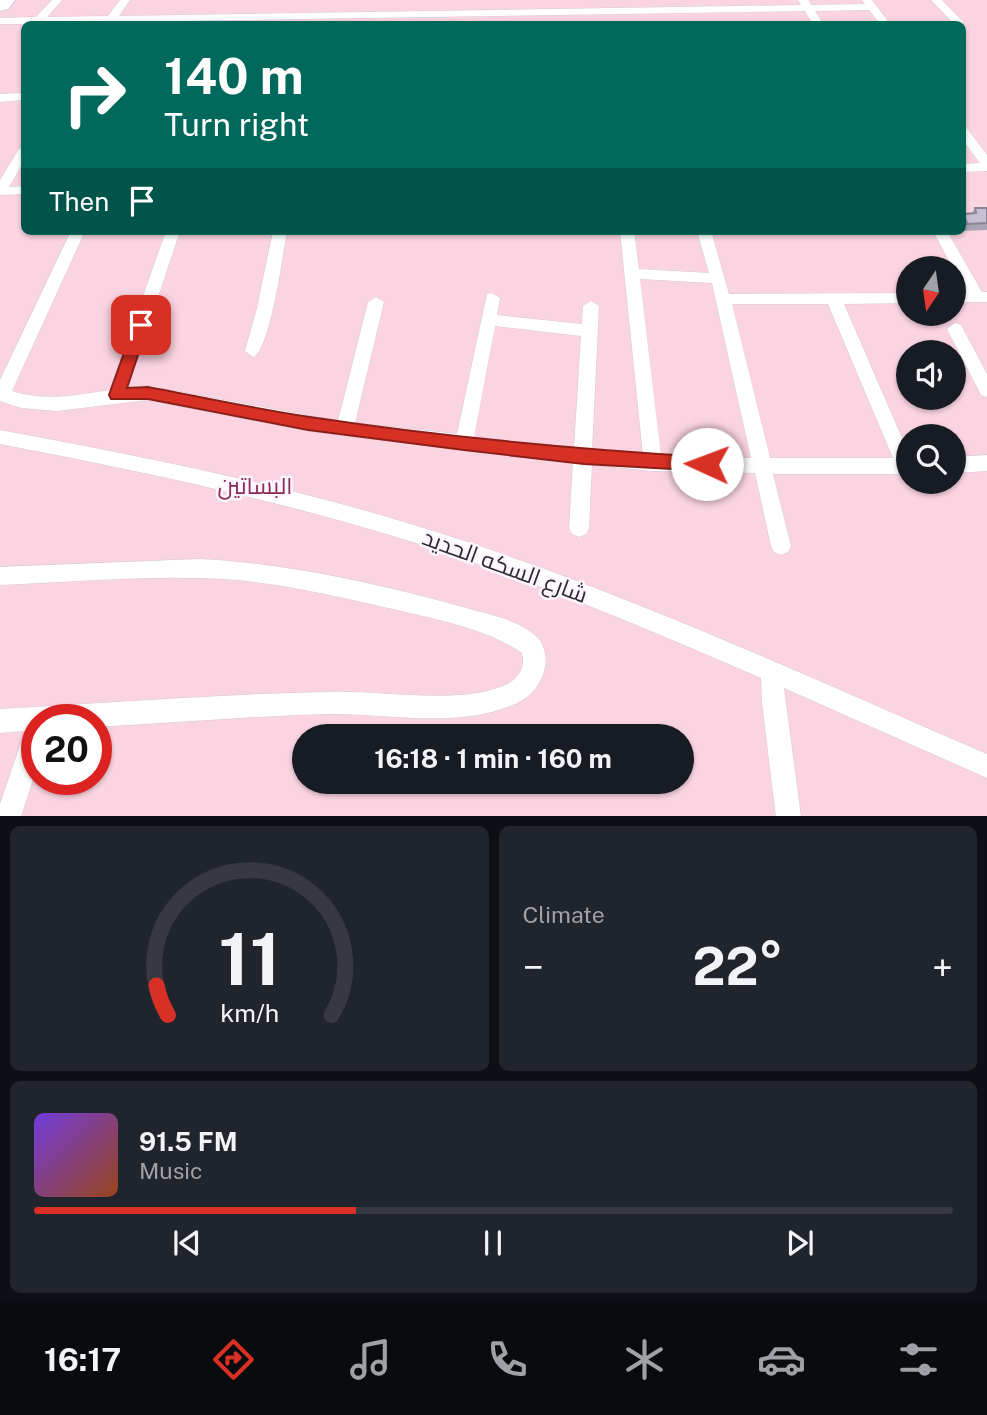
<!DOCTYPE html>
<meta charset="utf-8">
<style>
body{margin:0;font-family:"Public Sans",Cairo,sans-serif;background:#20242c;color:#f1f3f6;height:100vh;display:flex;flex-direction:column;font-size:26px;white-space:nowrap}
*{box-sizing:border-box;margin:0}
p{font-size:23px;color:#9ea1a6}
.icon{flex:none;width:38px;height:38px;fill:none;stroke:currentColor;stroke-width:2;stroke-linecap:round;stroke-linejoin:round}
.map{position:relative;height:816px;overflow:hidden}
.details{display:flex;flex-direction:column;gap:10px;padding:10px;background:#0d0f14;flex:1}
.details>*{flex:none}
.hud{position:absolute;left:21px;top:21px;width:945px;height:214px;border-radius:10px;box-shadow:0 2px 5px #0004;background:#00695c;color:#fff;overflow:hidden}
.needle{width:46px;rotate:193deg}
.fabs{position:absolute;left:896px;top:256px;display:grid;gap:14px}
.fabs a{display:grid;place-items:center;width:70px;height:70px;border-radius:50%;background:#171b24;box-shadow:0 2px 5px #0004;font-size:35px}
.speed{position:absolute;left:21px;top:704px;display:flex;gap:14px;font-size:35px;font-weight:700;text-align:center}
.speed>*{display:grid;place-content:center;width:91px;height:91px;border-radius:50%;background:#171b24;box-shadow:0 2px 5px #0004;line-height:1}
.speed .limit{border:10px solid #d22;background:#fff;color:#111}
.pin{position:absolute;display:grid;place-items:center;width:60px;height:60px;color:#fff;margin:-30px;border-radius:14px;box-shadow:0 4px 10px #0006}
.me{position:absolute;width:77px;margin:-38px;rotate:272deg;stroke-linejoin:round;filter:drop-shadow(0 0 5px #0008)}
.turn{display:flex;align-items:center;gap:24px;height:147px;padding:0 28px;font-size:32px}
.turn .icon{width:91px;height:91px;stroke-width:2.5}
.turn b{display:block;font-size:49px;line-height:60px}
.then{display:flex;align-items:center;height:66px;padding:0 28px;background:#0003;gap:14px;font-size:26px}
.big{font-size:52px;font-weight:700;line-height:1.1}
.details .widget{flex:1;display:flex;flex-direction:column;justify-content:center;gap:10px;min-width:0;padding:0 24px;border-radius:10px;background:#20242c}
.details .dial{align-items:center;gap:0}
.dial svg{height:182px;overflow:visible;fill:none;stroke:#363941;stroke-width:7;stroke-linecap:round;text-anchor:middle}
.dial text{fill:#f1f3f6;stroke:none}
.song{display:flex;align-items:center;gap:21px}
.cover{width:84px;height:84px;border-radius:10px;background:linear-gradient(135deg,hsl(260 70% 55%),hsl(20 70% 35%))}
.played{height:7px;border-radius:4px;background:linear-gradient(90deg,#d93025 35%,#363941 35%)}
.keys{display:flex;justify-content:space-around;direction:ltr}
.heat{display:flex;justify-content:space-between;align-items:center;font-size:38px;direction:ltr}
.details .tiles{flex:1;display:grid;gap:10px;grid-template-columns:1fr 1fr}
.widget:last-child{grid-column:span 2}
.trip{position:absolute;left:292px;top:724px;width:402px;height:70px;border-radius:35px;background:#171b24;box-shadow:0 2px 5px #0004;font-weight:700;line-height:70px;text-align:center}
.dock{display:flex;height:112px;justify-content:space-around;align-items:center;background:#090b0e;color:#9ea1a6}
.dock .icon{width:49px;height:49px}
.dock .on{color:#d93025}
.dock b{font-size:32px;color:#f1f3f6}
.map>svg:first-child{display:block}
.green{fill:#fbd4e1;fill-rule:evenodd}
.lines{fill:none;stroke-linecap:round;stroke-linejoin:round}
.lane-casing{stroke:#d8cadc;stroke-width:1}
.secondary-casing{stroke:#d8cadc;stroke-width:2}
.lane{fill:#fff;fill-rule:evenodd}
.secondary{fill:#fff;fill-rule:evenodd}
.wall{fill:#aaa5b6}
.building{fill:#c6c0d4;stroke:#8b8694;stroke-width:2}
.route{fill:#d93025;stroke:#8d1f18;stroke-width:2}
.labels{text-anchor:middle;stroke-width:5;stroke-linejoin:round;paint-order:stroke}
.park-label{font-size:23px;fill:#8c2a55;stroke:#fbf6fd}
.street-label{font-size:23px;fill:#2e2930;stroke:#fbf6fd}
</style>
<div class="map">
<svg width="987" height="817" viewBox="0 0 987 817">
<rect width="100%" height="100%" fill="#fbf6fd"/>
<!-- green -->
<path class="green" d="M10 0H987V816H0V12ZM24 24H962V231H24ZM908 268H954V313H908ZM908 352H954V397H908ZM908 436H954V481H908ZM37 719H96V779H37ZM304 737H682V782H304Z"/>
<g class="lines">
<defs>
<g id="lane">
<polygon points="52,0 62,0 47,17 108,16 120,0 130,0 119,16 801,5 798,0 808,0 811,5 865,4 862,0 872,0 890,24 880,24 869,10 815,11 823,24 813,24 805,11 114,22 113,24 0,24 0,18 36,17"/>
<polygon points="931,0 942,0 963,22 963,26 954,24"/>
<polygon points="0,94 24,93 24,100 0,102"/>
<polygon points="962,126 966,127 987,155 987,171 962,172 962,164 980,163 962,139"/>
<polygon points="24,148 24,161 9,187 24,186 24,194 0,195 0,180 19,149"/>
<path d="M71 231H85L12 391C45 402 77 395 110 390L166 231H180L128 387 148 386 338 421 368 302 376 297 384 302 355 423 457 434 487 294 492 293 500 298 497 315 582 324 583 306 591 301 599 306 592 450 643 455 620 231H634L639 269 709 273 697 231H711L729 294 908 293V303L844 304 908 452V474H773L791 546 788 552 781 555 774 552 771 546 755 473 653 471 592 465 589 528 586 534 579 537 572 534 569 528 573 463 308 431 148 400 57 411 21 408 0 401V380ZM640 279 712 283 751 458 661 456ZM732 304H828L893 458H770ZM495 326 581 336 574 448 474 437Z"/>
<path d="M273 231H287C283 252 270 352 253 357L245 351 257 308Z"/>
<polygon points="933,231 947,231 982,292 987,292 987,302 954,302 954,292 966,292"/>
<polygon points="955,323 961,325 987,374 987,397 981,395 947,329"/>
<path d="M0 430C140 456 281 484 417 526 613 586 799 673 987 754V778L784 688 801 817H776L762 703 761 678C648 629 534 581 416 543 280 500 140 471 0 444Z"/>
<polygon points="987,455 987,471 954,473 954,457"/>
<path d="M199 559C286 563 375 583 459 606 483 613 518 619 537 637 544 644 547 657 545 667 542 683 532 696 517 703 459 730 390 713 329 714 251 716 174 723 96 727V719H37V767L21 817H0V804L25 731 0 733V709C110 703 219 694 329 692 381 690 455 705 503 686 518 680 526 668 522 653 487 629 443 621 402 611 344 598 283 583 224 579 149 575 74 582 0 585V567Z"/>
</g>
<polygon id="secondary" points="0,0 15,0 8,9 0,11"/>
</defs>
<!-- lane casing -->
<use href="#lane" class="lane-casing"/>
<!-- secondary casing -->
<use href="#secondary" class="secondary-casing"/>
<!-- lane -->
<use href="#lane" class="lane"/>
<!-- secondary -->
<use href="#secondary" class="secondary"/>
</g>
<!-- wall -->
<polygon class="wall" points="975,208 987,208 987,230 963,231 962,217 964,214 972,213"/>
<!-- building -->
<polygon class="building" points="975,208 987,208 987,223 967,224 964,214 976,213"/>
<!-- route -->
<path class="route" d="M141 319 148 325 127 388 148 387C202 397 256 409 310 417 442 437 574 449 707 457L713 459 715 464 713 469 707 471 584 464 464 450 308 430 148 399H111L109 395 134 325Z"/>
<g class="labels">
<!-- park labels -->
<g class="park-label">
<text x="255" y="494">البساتين</text>
</g>
<!-- street labels -->
<g class="street-label">
<text transform="translate(505 566) rotate(20)" y="8">شارع السكه الحديد</text>
</g>
</g>
</svg>
<div class="fabs">
<a><svg class="needle" viewBox="-14 -14 28 28"><path d="M0-13l5 13h-10z" fill="#e53935"/><path d="M0 13l5-13h-10z" fill="#9ea1a6"/></svg></a>
<a><svg class="icon" aria-label="sound" viewBox="0 0 24 24"><path d="M4 9h4l5-4v14l-5-4H4zM17 9q2 3 0 6"/></svg></a>
<a><svg class="icon" aria-label="search" viewBox="0 0 24 24"><circle cx="10" cy="10" r="6"/><path d="M15 15l6 6"/></svg></a>
</div>
<div class="speed"><div class="limit">20</div></div>
<div class="pin" style="left:141px;top:325px;background:#d93025"><svg class="icon" aria-label="arrive" viewBox="0 0 24 24"><path d="M6 21V4h12l-3 4 3 4H6"/></svg></div>
<svg class="me" style="left:707px;top:464px" viewBox="-20 -20 40 40"><circle r="19" fill="#fff"/><path d="M0-13L10 11 0 6-10 11z" fill="#d93025"/></svg>
<div class="trip">16:18 · 1 min · 160 m</div>
<div class="hud">
<div class="turn"><svg class="icon" aria-label="right" viewBox="0 0 24 24"><path d="M7 20v-9h11M14 6l5 5-5 5"/></svg><div><b>140 m</b>Turn right</div></div>
<div class="then">Then<svg class="icon" aria-label="arrive" viewBox="0 0 24 24"><path d="M6 21V4h12l-3 4 3 4H6"/></svg></div>
</div>
</div>
<section class="details">
<div class="tiles">
<div class="widget dial"><svg viewBox="0 0 100 80">
<path d="M14 69A42 42 0 1 1 86 69"/>
<path d="M14 69A42 42 0 0 1 9 56" stroke="#d93025"/>
<text x="50" y="56" font-size="32" font-weight="700">11</text>
<text x="50" y="72" font-size="11">km/h</text>
</svg></div>
<div class="widget"><p>Climate</p>
<div class="heat"><a>−</a><b class="big">22°</b><a>+</a></div>
</div>
<div class="widget">
<div class="song"><i class="cover"></i><div><b>91.5 FM</b><p>Music</p></div></div>
<div class="played"></div>
<div class="keys"><svg class="icon" aria-label="previous" viewBox="0 0 24 24"><path d="M18 5L8 12l10 7zM5 5v14"/></svg><svg class="icon" aria-label="pause" viewBox="0 0 24 24"><path d="M8 5v14M16 5v14"/></svg><svg class="icon" aria-label="next" viewBox="0 0 24 24"><path d="M6 5l10 7-10 7zM19 5v14"/></svg></div>
</div>
</div>
</section>
<nav class="dock">
<b>16:17</b>
<svg class="icon on" aria-label="directions" viewBox="0 0 24 24"><path d="M12 3l9 9-9 9-9-9zM9 14v-3h6M13 9l2 2-2 2"/></svg>
<svg class="icon" aria-label="music" viewBox="0 0 24 24"><path d="M9 18V5l10-2v13"/><circle cx="6" cy="18" r="3"/><circle cx="16" cy="16" r="3"/></svg>
<svg class="icon" aria-label="phone" viewBox="0 0 24 24"><path d="M5 4h4l2 5-3 2q2 4 5 5l2-3 5 2v4C11 20 4 13 5 4z"/></svg>
<svg class="icon" aria-label="climate" viewBox="0 0 24 24"><path d="M12 3v18M4 7l16 10M4 17L20 7"/></svg>
<svg class="icon" aria-label="car" viewBox="0 0 24 24"><path d="M5 17H2v-5l4-1 3-4h7l3 4 3 1v5h-3M9 17h6M6 11h13"/><circle cx="7" cy="17" r="2"/><circle cx="17" cy="17" r="2"/></svg>
<svg class="icon" aria-label="filters" viewBox="0 0 24 24"><path d="M4 7h16M4 17h16"/><circle cx="9" cy="7" r="2"/><circle cx="15" cy="17" r="2"/></svg>
</nav>
